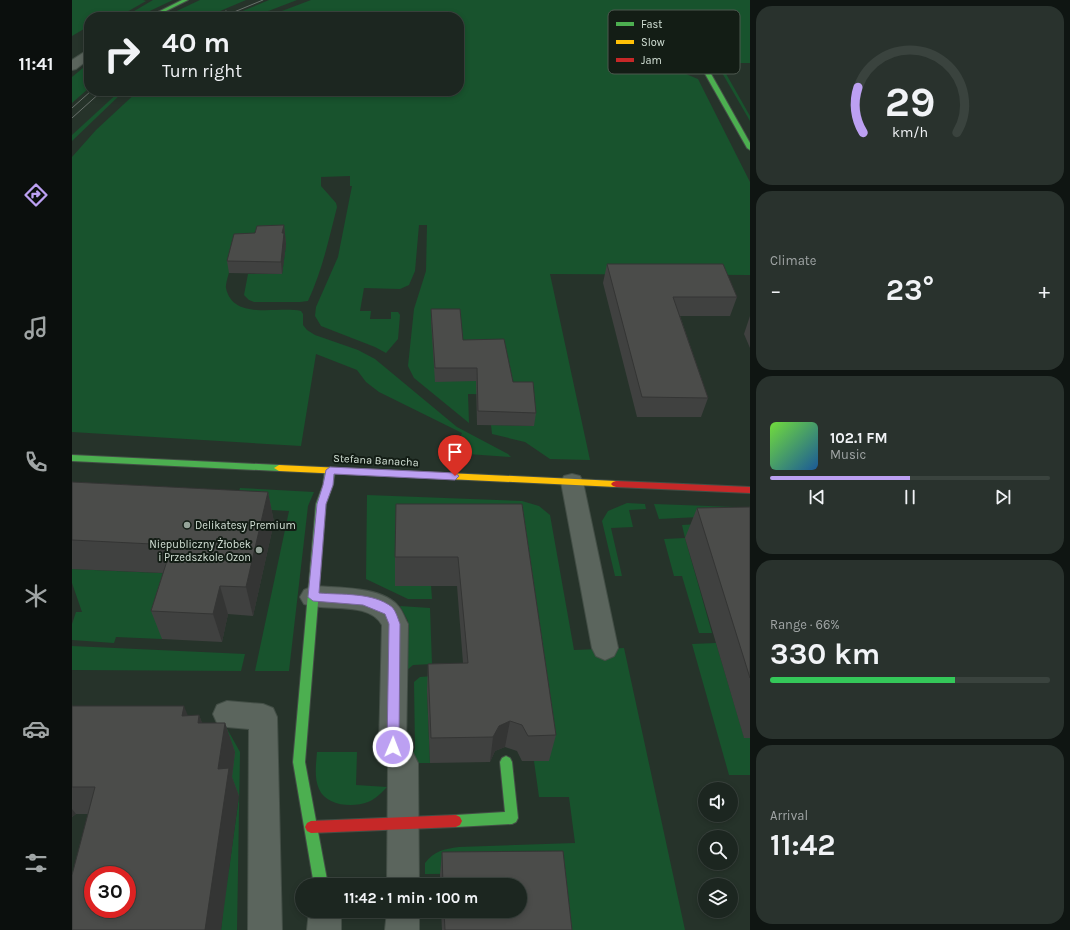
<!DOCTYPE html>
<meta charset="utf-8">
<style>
body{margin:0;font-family:Karla,sans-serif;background:#29322d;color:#f1f3f6;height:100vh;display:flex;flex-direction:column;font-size:15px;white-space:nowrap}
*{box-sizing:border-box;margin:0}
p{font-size:13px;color:#a0a5a5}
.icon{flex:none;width:22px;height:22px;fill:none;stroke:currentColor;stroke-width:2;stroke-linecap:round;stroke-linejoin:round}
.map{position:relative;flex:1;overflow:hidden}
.side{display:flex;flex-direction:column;gap:6px;padding:6px;background:#0f1512;width:320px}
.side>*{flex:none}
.top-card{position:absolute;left:12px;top:12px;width:380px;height:84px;border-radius:16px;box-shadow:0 2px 6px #0003,0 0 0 1px #3a433e;background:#1c2620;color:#f1f3f6;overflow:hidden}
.fabs{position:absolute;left:626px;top:782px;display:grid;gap:8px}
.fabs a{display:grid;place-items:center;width:40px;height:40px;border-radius:50%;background:#1c2620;box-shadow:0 2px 6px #0003,0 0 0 1px #3a433e;font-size:20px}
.speed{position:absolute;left:12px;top:866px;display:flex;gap:8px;font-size:20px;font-weight:700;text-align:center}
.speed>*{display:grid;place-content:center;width:52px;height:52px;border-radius:50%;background:#1c2620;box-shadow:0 2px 6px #0003,0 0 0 1px #3a433e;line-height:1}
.speed .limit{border:6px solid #d22;background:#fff;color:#111}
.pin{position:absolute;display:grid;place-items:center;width:34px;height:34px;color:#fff;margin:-41px -17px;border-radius:50% 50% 50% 0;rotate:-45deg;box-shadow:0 0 4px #0007}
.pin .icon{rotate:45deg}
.me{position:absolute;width:44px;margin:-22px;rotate:1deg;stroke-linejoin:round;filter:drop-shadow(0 0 3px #0008)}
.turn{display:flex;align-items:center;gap:14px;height:84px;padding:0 12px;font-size:18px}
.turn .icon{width:52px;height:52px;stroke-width:2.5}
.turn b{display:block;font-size:28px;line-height:34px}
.big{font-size:30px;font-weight:700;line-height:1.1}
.side .tile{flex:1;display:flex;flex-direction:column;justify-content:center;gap:6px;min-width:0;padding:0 14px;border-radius:16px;background:#29322d}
.side .dial{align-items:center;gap:0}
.dial svg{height:104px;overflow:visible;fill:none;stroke:#3a433e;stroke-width:7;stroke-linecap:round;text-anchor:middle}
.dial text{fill:#f1f3f6;stroke:none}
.song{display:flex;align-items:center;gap:12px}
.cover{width:48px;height:48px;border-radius:6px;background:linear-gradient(135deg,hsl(100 70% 55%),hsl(210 70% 35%))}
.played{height:4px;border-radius:2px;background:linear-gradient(90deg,#bca0f2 50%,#3a433e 50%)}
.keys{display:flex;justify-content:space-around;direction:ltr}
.heat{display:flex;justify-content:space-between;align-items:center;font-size:22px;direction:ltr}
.charge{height:6px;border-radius:3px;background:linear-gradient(90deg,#34c759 66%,#3a433e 0)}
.trip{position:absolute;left:223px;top:878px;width:232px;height:40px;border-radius:20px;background:#1c2620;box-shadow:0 2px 6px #0003,0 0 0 1px #3a433e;font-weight:700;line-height:40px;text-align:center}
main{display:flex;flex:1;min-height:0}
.tabs{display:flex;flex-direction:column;width:72px;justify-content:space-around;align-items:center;background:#0b0f0d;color:#a0a5a5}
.tabs .icon{width:28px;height:28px}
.tabs .active{color:#bca0f2}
.tabs b{font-size:18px;color:#f1f3f6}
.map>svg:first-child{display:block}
.green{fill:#18532d}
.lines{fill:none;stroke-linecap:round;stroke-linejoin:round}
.street-casing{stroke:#434e46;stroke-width:2}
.fast-casing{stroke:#434e46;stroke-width:2}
.slow-casing{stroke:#434e46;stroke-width:2}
.jam-casing{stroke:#434e46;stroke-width:2}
.street{fill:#5b655d;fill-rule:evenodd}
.fast{fill:#4caf50;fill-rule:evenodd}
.slow{fill:#ffc107;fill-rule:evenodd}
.jam{fill:#c62828;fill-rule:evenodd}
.tram{stroke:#68706b;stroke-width:1}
.wall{fill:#404140}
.shaded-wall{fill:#343534}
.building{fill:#4b4c4a;stroke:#343534;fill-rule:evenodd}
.route{fill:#bca0f2;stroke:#7a689d}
.poi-dot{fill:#96a49a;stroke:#131d15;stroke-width:1.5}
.labels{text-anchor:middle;stroke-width:4;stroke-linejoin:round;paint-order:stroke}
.street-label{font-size:11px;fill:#d3e1d6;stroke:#131d15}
.poi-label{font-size:11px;fill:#d3e1d6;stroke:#131d15;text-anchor:start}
.key{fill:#131d15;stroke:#4d584f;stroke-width:1}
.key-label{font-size:11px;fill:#d3e1d6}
</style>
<main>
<nav class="tabs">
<b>11:41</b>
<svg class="icon active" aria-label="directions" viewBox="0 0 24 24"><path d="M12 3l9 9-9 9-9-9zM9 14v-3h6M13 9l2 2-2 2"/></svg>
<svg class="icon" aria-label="music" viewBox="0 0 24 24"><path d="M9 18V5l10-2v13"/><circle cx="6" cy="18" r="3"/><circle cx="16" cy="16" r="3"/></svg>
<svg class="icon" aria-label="phone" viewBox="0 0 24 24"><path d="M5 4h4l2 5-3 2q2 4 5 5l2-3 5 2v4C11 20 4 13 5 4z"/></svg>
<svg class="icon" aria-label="climate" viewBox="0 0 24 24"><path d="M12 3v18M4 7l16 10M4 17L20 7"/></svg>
<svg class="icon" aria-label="car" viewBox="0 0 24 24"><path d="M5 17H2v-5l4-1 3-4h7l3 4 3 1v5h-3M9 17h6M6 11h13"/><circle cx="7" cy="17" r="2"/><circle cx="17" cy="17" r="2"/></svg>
<svg class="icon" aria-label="filters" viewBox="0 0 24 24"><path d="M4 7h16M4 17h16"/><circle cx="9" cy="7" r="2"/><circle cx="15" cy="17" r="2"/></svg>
</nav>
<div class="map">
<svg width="678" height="930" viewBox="0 0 678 930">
<rect width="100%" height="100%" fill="#26332a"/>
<!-- green -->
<g class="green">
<polygon points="0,0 71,0 74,1 46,17 17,17 17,26 0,36"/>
<polygon points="81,0 101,0 65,17 52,17"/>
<polygon points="128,0 174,0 134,17 92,17"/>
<polygon points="197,0 225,0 181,17 156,17"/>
<path d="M239 0H678V63H645L641 58H602L609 72 626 79 678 182V275L478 274 518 460 478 459 453 442 420 434 419 425 462 426 459 395 396 394 397 423 342 378 336 366 342 309 354 271 355 225H347L343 271 337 285 328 289 292 288 288 311H299L298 319H319V312H326L328 315 326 339 314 353 303 347 249 326 243 316 244 307 266 257 280 186H278V176L249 177V186L264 203 265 207C257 239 250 271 236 301L228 302H182L177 300 172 295 176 274H210L214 245 212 244 213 237 160 261C159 267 153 284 154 288 161 321 205 306 229 311L231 314V325L235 330 243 335 286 350 303 359 385 427 436 454 439 457 381 453 390 433 307 392 294 382 285 370 244 354 229 446 0 432V157L24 130 66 91H387V17H194Z"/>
<polygon points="17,63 17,88 0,103 0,77"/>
<polygon points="649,71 663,72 653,72 678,116 678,121"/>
<polygon points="48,91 52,91 0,141 0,135"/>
<polygon points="168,488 242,492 236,506 217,671 183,671 217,511 162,508"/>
<path d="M295 495 450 501 467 506 478 515 502 650 552 648 613 930H489L483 873 353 874V863C362 851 372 849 387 847L503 843 497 797H467L462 761 446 534 359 585 360 599H336L294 579Z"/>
<polygon points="555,503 573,504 574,509 557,510 561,527 539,528 550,576 543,576 530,521 536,511"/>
<polygon points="582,504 665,507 667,515 587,519"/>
<polygon points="678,521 613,538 640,633 627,633 610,576 602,576 592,539 613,538 610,525"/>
<polygon points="0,569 109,574 90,639 44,637 42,643 0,640 0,624 4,612 10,612 0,583"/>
<polygon points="328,606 358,608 360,664 341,665 334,671 336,621"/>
<polygon points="644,643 672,737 678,738 678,775 657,775 620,644"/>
<polygon points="0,646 173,654 169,671 0,670"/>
<polygon points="376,675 393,690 355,691 358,763 336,763 343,749 342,682 348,677"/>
<polygon points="153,725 168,752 165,930 149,930 151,912 141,912 157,869 167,796 157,796"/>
<path d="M245 752H285L284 785 315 787C310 792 304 799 296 802 281 808 254 806 247 789 242 778 244 764 245 752Z"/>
</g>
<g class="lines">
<defs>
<g id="street">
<polygon points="17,49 17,59 4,69 0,70 0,60"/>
<polygon points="500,474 508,476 511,482 546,648 542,656 533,660 524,656 520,648 489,482 492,476"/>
<path d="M241 586C265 588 311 586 327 607 331 612 333 619 336 624L334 750 341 753 346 763 347 885H315L316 763 318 760 311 757 307 747 310 625C297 601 254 612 232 604L228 597 232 590Z"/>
<polygon points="155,701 191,704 201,708 205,717 210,930 176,930 177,729 155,727 145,723 141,714 145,705"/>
<polygon points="237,911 269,911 269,930 235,930"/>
<polygon points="315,911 347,911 347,930 313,930"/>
</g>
<g id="fast">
<polygon points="110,0 116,0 82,17 76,17"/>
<polygon points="631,63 634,65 678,143 678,150 675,148 628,65"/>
<polygon points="0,455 207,465 212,468 207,471 0,461"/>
<polygon points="258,467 263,470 261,485 254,504 233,762 256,885 242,885 221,762 244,504 251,485 253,470"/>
<polygon points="434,756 438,758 440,762 446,818 444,822 440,824 384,827 380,825 378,821 380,817 384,815 433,812 428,762 430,758"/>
</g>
<polygon id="slow" points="207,465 544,481 547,482 549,484 547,486 544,487 207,471 202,468"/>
<g id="jam">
<polygon points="544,481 678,487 678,493 544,487 541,486 539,484 541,482"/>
<polygon points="384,815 388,817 390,821 388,825 384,827 239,833 235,831 233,827 235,823 239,821"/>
</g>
</defs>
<!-- street casing -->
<use href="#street" class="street-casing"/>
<!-- fast casing -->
<use href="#fast" class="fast-casing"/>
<!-- slow casing -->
<use href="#slow" class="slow-casing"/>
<!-- jam casing -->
<use href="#jam" class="jam-casing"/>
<!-- street -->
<use href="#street" class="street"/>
<!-- fast -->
<use href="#fast" class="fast"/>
<!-- slow -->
<use href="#slow" class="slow"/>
<!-- jam -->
<use href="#jam" class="jam"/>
<!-- tram -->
<g class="tram">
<polyline points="139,17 154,11"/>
<polyline points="150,17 191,0"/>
<polyline points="0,108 19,91"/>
<polyline points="0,118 30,91"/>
</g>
</g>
<!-- wall -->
<g class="wall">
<polygon points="212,225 214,244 210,274 157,273 155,261 183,233"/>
<polygon points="535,264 665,297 658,316 608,316 636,398 629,417 565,417 531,283"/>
<polygon points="359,309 391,340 441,382 464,413 462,426 405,425 404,381 363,382 359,322"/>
<polygon points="678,316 678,348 672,334"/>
<polygon points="0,482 196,492 202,522 181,616 156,614 150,642 90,639 79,611 91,573 0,569"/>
<polygon points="450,504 484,735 477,761 450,761 445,751 433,747 423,751 418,762 358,763 355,691 356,664 391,663 385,586 323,586 323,557"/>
<polygon points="678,507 678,738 672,738 613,538 625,508"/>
<polygon points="0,706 116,716 127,715 130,723 153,723 163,752 160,777 167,796 16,814 4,814 0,817"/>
<polygon points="491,851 500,930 370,930 369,911 448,911 448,885 368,885 368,874 370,852"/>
</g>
<!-- shaded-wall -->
<g class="shaded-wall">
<polygon points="212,225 214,244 210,274 209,262 210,233"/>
<polygon points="196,492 202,522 181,616 174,587"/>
<polygon points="148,586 156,614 150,642 141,614"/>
<polygon points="112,706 124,735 110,716"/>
<polygon points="127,715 139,745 126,723"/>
<polygon points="438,721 433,747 423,751 418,762 421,737 427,726"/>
<polygon points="153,723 163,752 160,777 167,796 149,930 133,930 146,769"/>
<polygon points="0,809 4,814 0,817"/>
</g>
<!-- building -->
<g class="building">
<polygon points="212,225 210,233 212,233 209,262 155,261 162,234 183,233 185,226"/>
<polygon points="535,264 651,264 665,297 601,297 636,398 570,397"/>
<polygon points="359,309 388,309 391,340 432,339 441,382 461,382 464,413 406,411 405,368 363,368"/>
<polygon points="0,482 196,492 174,587 148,586 141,614 79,611 100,545 0,540"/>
<polygon points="324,504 450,504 484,735 456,736 450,725 438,721 427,726 421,737 359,738 356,664 396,663 386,557 323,557"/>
<polygon points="678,507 678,678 625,508"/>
<path d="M0 706H112L110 716 127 715 126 723H153L146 769 157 768 133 930H0V875L23 787H0ZM21 875H55V909H21Z"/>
<polygon points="491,851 500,930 373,930 372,911 448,911 448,885 371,885 370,852"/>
</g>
<!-- route -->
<path class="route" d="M258 467 383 473 387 476 383 480 262 474 261 485 254 504 247 593C269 595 301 592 320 607 324 611 326 619 328 624L327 747 325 751 321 753 316 751 315 747 317 624 313 614 291 605 241 601 236 597 245 504 251 485 254 470Z"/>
<!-- markers -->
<g class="poi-dot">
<circle cx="115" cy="525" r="4"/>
<circle cx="187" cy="550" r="4"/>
</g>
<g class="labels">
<!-- street labels -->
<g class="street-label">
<text transform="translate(304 460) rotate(3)" y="4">Stefana Banacha</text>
</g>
<!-- poi labels -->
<g class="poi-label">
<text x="123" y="529">Delikatesy Premium</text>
<text x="179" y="548" text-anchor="end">Niepubliczny Żłobek<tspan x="179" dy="13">i Przedszkole Ozon</tspan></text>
</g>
</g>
<!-- legend -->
<rect x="536" y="10" width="132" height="64" rx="6" class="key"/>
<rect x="544" y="22" width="18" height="4" fill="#4caf50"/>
<rect x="544" y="40" width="18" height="4" fill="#ffc107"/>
<rect x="544" y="58" width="18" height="4" fill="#c62828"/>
<g class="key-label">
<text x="569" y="28">Fast</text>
<text x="569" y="46">Slow</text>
<text x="569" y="64">Jam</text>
</g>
</svg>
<div class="fabs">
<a><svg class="icon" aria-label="sound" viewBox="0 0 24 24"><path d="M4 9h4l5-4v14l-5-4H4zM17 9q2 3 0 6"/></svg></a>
<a><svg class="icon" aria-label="search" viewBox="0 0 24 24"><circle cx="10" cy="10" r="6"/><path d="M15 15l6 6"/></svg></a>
<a><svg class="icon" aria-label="layers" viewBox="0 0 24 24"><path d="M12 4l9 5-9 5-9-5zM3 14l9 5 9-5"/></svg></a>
</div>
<div class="speed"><div class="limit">30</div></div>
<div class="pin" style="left:383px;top:476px;background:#d93025"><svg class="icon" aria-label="arrive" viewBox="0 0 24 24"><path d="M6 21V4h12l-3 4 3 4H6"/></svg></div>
<svg class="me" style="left:321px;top:747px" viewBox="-20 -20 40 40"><circle r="17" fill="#bca0f2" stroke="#fff" stroke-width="3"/><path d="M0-11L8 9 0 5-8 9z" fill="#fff"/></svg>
<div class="trip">11:42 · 1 min · 100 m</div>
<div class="top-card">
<div class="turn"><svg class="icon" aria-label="right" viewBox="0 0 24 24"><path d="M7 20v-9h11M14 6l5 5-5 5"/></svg><div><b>40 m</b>Turn right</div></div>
</div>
</div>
<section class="side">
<div class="tile dial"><svg viewBox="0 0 100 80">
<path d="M14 69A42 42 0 1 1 86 69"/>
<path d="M14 69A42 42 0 0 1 10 34" stroke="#bca0f2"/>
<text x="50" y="56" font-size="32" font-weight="700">29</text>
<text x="50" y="72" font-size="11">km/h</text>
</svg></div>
<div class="tile"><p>Climate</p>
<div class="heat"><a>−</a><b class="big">23°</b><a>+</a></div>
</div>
<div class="tile">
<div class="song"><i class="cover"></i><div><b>102.1 FM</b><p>Music</p></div></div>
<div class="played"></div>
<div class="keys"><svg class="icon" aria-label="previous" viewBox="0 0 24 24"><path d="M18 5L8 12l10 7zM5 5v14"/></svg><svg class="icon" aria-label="pause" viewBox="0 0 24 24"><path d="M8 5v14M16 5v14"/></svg><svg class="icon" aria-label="next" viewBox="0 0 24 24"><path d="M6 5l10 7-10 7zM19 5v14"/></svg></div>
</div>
<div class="tile"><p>Range · 66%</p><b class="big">330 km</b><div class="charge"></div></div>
<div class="tile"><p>Arrival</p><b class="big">11:42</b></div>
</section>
</main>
